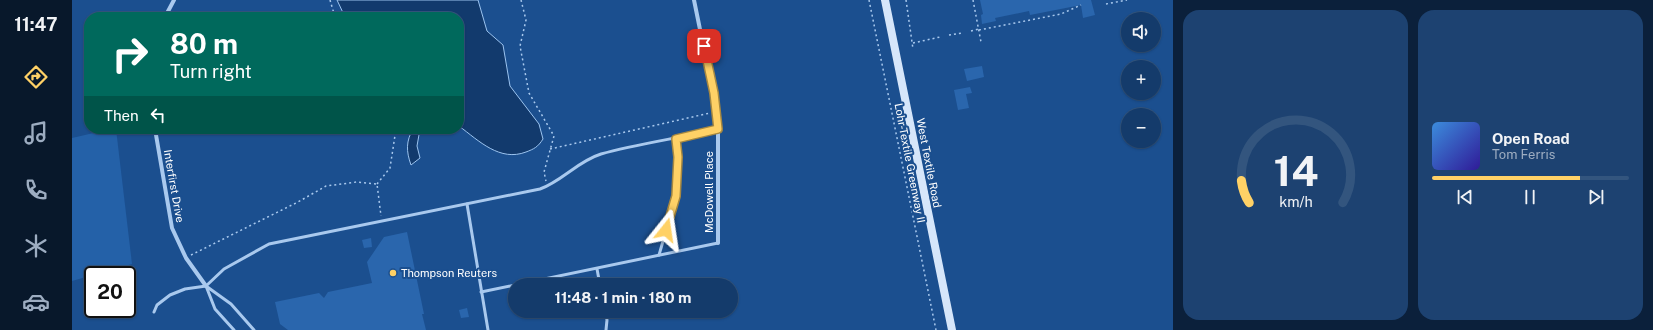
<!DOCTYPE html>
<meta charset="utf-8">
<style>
body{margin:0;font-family:"Public Sans",sans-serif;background:#1d4271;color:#f1f3f6;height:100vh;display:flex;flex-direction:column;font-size:15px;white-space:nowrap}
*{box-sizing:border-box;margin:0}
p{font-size:13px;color:#9dadc1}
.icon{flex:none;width:22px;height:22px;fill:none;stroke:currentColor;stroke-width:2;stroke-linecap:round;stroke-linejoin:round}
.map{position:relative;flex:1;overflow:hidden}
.sheet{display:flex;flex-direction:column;gap:10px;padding:10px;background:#0b203b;width:480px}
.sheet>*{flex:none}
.top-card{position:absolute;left:12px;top:12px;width:380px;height:122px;border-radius:16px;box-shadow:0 1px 3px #0004,0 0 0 1px #33557e;background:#00695c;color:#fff;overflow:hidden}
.fabs{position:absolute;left:1049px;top:12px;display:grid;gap:8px}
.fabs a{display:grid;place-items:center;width:40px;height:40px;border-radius:50%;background:#143b6b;box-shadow:0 1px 3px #0004,0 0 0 1px #33557e;font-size:20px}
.speed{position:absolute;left:12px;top:266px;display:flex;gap:8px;font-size:20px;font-weight:700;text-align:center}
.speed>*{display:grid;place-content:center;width:52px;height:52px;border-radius:50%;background:#143b6b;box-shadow:0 1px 3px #0004,0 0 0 1px #33557e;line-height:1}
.speed .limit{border:2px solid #111;border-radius:6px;background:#fff;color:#111}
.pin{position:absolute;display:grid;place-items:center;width:34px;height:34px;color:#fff;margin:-17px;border-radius:8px;box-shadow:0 2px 6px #0006}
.me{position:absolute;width:44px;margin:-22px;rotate:15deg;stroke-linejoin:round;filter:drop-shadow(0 0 3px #0008)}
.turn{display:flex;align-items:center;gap:14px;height:84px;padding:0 20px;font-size:18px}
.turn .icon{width:52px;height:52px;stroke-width:2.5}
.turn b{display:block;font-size:28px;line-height:34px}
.then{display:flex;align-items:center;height:38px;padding:0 20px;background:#0003;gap:8px;font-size:15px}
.sheet .tile{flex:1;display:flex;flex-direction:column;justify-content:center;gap:6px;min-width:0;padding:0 14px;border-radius:16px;background:#1d4271}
.sheet .dial{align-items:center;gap:0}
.dial svg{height:104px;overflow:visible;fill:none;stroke:#33557e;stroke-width:7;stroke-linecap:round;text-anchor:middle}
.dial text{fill:#f1f3f6;stroke:none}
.song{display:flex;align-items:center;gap:12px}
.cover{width:48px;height:48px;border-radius:6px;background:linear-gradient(135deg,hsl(210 70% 55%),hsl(250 70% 35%))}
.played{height:4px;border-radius:2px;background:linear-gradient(90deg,#ffd166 75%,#33557e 75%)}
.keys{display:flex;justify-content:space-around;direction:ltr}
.sheet .tiles{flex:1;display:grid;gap:10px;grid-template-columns:repeat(2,1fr)}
.trip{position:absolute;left:436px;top:278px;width:230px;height:40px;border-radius:20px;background:#143b6b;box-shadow:0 1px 3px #0004,0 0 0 1px #33557e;font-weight:700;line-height:40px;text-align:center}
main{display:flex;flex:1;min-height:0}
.menu{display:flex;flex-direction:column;width:72px;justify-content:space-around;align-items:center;background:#08182b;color:#9dadc1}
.menu .icon{width:28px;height:28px}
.menu .active{color:#ffd166}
.menu b{font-size:18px;color:#f1f3f6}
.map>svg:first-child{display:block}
.green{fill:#2461a8}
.water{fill:#123a6d;stroke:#9cc4f0}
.building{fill:#2a66ad}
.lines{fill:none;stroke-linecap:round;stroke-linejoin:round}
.path{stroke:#a9c9ee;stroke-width:1.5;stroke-dasharray:2 3;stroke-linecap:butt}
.lane{stroke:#a9c9ee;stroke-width:3}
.street{stroke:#a9c9ee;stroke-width:4}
.secondary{stroke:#d6e6fa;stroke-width:8}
.route-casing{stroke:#a68842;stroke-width:10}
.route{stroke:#ffd166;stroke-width:7}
.poi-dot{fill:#ffd166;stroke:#1b4f8f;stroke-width:1.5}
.labels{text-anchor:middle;stroke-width:4;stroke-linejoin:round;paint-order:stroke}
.street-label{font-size:11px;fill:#fff;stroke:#1b4f8f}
.poi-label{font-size:11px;fill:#fff;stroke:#1b4f8f;text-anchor:start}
</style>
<main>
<nav class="menu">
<b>11:47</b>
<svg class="icon active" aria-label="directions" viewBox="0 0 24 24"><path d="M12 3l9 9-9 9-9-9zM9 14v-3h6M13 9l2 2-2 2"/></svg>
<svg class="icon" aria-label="music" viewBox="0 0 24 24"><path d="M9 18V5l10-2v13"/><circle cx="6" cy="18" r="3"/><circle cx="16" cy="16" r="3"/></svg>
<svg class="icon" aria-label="phone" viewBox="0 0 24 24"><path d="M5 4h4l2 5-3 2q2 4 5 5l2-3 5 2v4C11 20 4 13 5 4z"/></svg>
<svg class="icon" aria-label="climate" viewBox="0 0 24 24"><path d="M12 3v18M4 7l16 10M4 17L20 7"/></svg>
<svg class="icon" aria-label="car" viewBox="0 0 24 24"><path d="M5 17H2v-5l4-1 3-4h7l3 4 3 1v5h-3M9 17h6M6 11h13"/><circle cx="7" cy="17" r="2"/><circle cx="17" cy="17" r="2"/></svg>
</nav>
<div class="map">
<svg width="1101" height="330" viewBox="0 0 1101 330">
<rect width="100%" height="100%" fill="#1b4f8f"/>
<!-- green -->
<polygon class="green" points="39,129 44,129 60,264 0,281 0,138"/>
<!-- water -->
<g class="water">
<path d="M265 0H406L415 31 431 45 438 86 467 124 471 139C466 147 462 149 454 152 428 162 407 141 387 126V17H273Z"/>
<path d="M341 129H348L345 146 348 158 339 165C334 151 334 141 341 129Z"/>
</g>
<!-- building -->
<g class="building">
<polygon points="908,0 1019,0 1023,15 1011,18 1009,5 958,15 957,11 923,18 924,21 910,24 909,15 911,14"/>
<polygon points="910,66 912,77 895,81 892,69"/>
<polygon points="898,87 900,93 894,94 897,108 886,110 882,90"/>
<polygon points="335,232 352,314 350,314 354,330 216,330 208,324 203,302 247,293 252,298 256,292 300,283 295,262 312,237"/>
<polygon points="299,238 300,247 292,248 290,240"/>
<polygon points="395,308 397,317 389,318 387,310"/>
</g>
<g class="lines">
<!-- path -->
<g class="path">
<polyline points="258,0 263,17"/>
<polyline points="449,0 454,20 448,46 457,93 482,136 472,172 474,181"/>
<polyline points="797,0 864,330"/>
<polyline points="834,0 841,49"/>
<polyline points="901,0 909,42"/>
<polyline points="1034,4 1055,0"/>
<polyline points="907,30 989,14 1009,5"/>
<polyline points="899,31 907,29"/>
<polyline points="877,35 891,33"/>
<polyline points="841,43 868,37"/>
<polyline points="478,149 638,113"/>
<polyline points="305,184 318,168 324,129"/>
<polyline points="119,255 226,202 254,186 285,182 305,184 309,216"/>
</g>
<!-- lane -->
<g class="lane">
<polyline points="395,204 416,330"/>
<path d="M587 255C599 214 609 182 604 139"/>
<polyline points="525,269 528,285"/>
<polyline points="409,292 646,243"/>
<polyline points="533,311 535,320 534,330"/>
<path d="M82 312 85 305 98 295 113 289 134 286 152 269 197 244 468 189C490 181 506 161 529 154 565 144 608 138 646 129"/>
<polyline points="162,330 143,309 134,286 159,304 182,330"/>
</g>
<!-- street -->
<g class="street">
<polyline points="622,0 641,93 646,129 646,243"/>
<polyline points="93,17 102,0"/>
<polyline points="83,129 100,228 114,258 134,286"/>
</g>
<!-- secondary -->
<polyline class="secondary" points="813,0 880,330"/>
</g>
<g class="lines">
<defs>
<polyline id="route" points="594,230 604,196 606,157 604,139 646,129 642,93 632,46"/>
</defs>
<!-- route casing -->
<use href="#route" class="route-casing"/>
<!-- route -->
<use href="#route" class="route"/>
</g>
<!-- markers -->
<circle class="poi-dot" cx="321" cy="273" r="4"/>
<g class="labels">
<!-- street labels -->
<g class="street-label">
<text transform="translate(838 163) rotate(79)" y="4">Lohr-Textile Greenway II</text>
<text transform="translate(857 163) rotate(79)" y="4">West Textile Road</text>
<text transform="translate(102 186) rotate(80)" y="4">Interfirst Drive</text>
<text transform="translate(637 192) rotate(-90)" y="4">McDowell Place</text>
</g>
<!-- poi labels -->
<g class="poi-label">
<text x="329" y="277">Thompson Reuters</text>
</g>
</g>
</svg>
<div class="fabs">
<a><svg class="icon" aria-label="sound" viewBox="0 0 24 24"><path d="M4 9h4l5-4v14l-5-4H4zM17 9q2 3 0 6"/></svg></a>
<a>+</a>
<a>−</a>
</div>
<div class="speed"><div class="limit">20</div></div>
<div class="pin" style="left:632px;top:46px;background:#d93025"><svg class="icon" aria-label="arrive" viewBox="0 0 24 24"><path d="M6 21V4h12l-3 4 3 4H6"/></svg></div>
<svg class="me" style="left:594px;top:230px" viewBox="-20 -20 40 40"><path d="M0-17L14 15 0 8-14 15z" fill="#ffd166" stroke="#fff" stroke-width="4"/></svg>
<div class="trip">11:48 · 1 min · 180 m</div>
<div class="top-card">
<div class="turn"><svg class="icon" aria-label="right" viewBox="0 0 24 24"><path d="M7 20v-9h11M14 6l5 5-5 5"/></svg><div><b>80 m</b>Turn right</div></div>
<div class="then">Then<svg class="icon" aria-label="left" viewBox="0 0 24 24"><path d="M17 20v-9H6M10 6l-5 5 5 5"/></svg></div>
</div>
</div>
<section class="sheet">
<div class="tiles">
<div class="tile dial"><svg viewBox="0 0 100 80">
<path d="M14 69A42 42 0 1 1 86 69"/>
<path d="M14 69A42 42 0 0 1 8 52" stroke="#ffd166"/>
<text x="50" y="56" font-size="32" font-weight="700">14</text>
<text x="50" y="72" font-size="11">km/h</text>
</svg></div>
<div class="tile">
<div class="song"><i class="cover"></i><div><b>Open Road</b><p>Tom Ferris</p></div></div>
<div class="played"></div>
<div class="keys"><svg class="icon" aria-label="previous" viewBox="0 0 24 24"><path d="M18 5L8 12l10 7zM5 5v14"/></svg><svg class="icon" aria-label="pause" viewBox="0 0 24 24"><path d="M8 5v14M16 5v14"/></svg><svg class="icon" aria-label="next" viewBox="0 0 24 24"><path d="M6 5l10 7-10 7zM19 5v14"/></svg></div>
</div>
</div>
</section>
</main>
